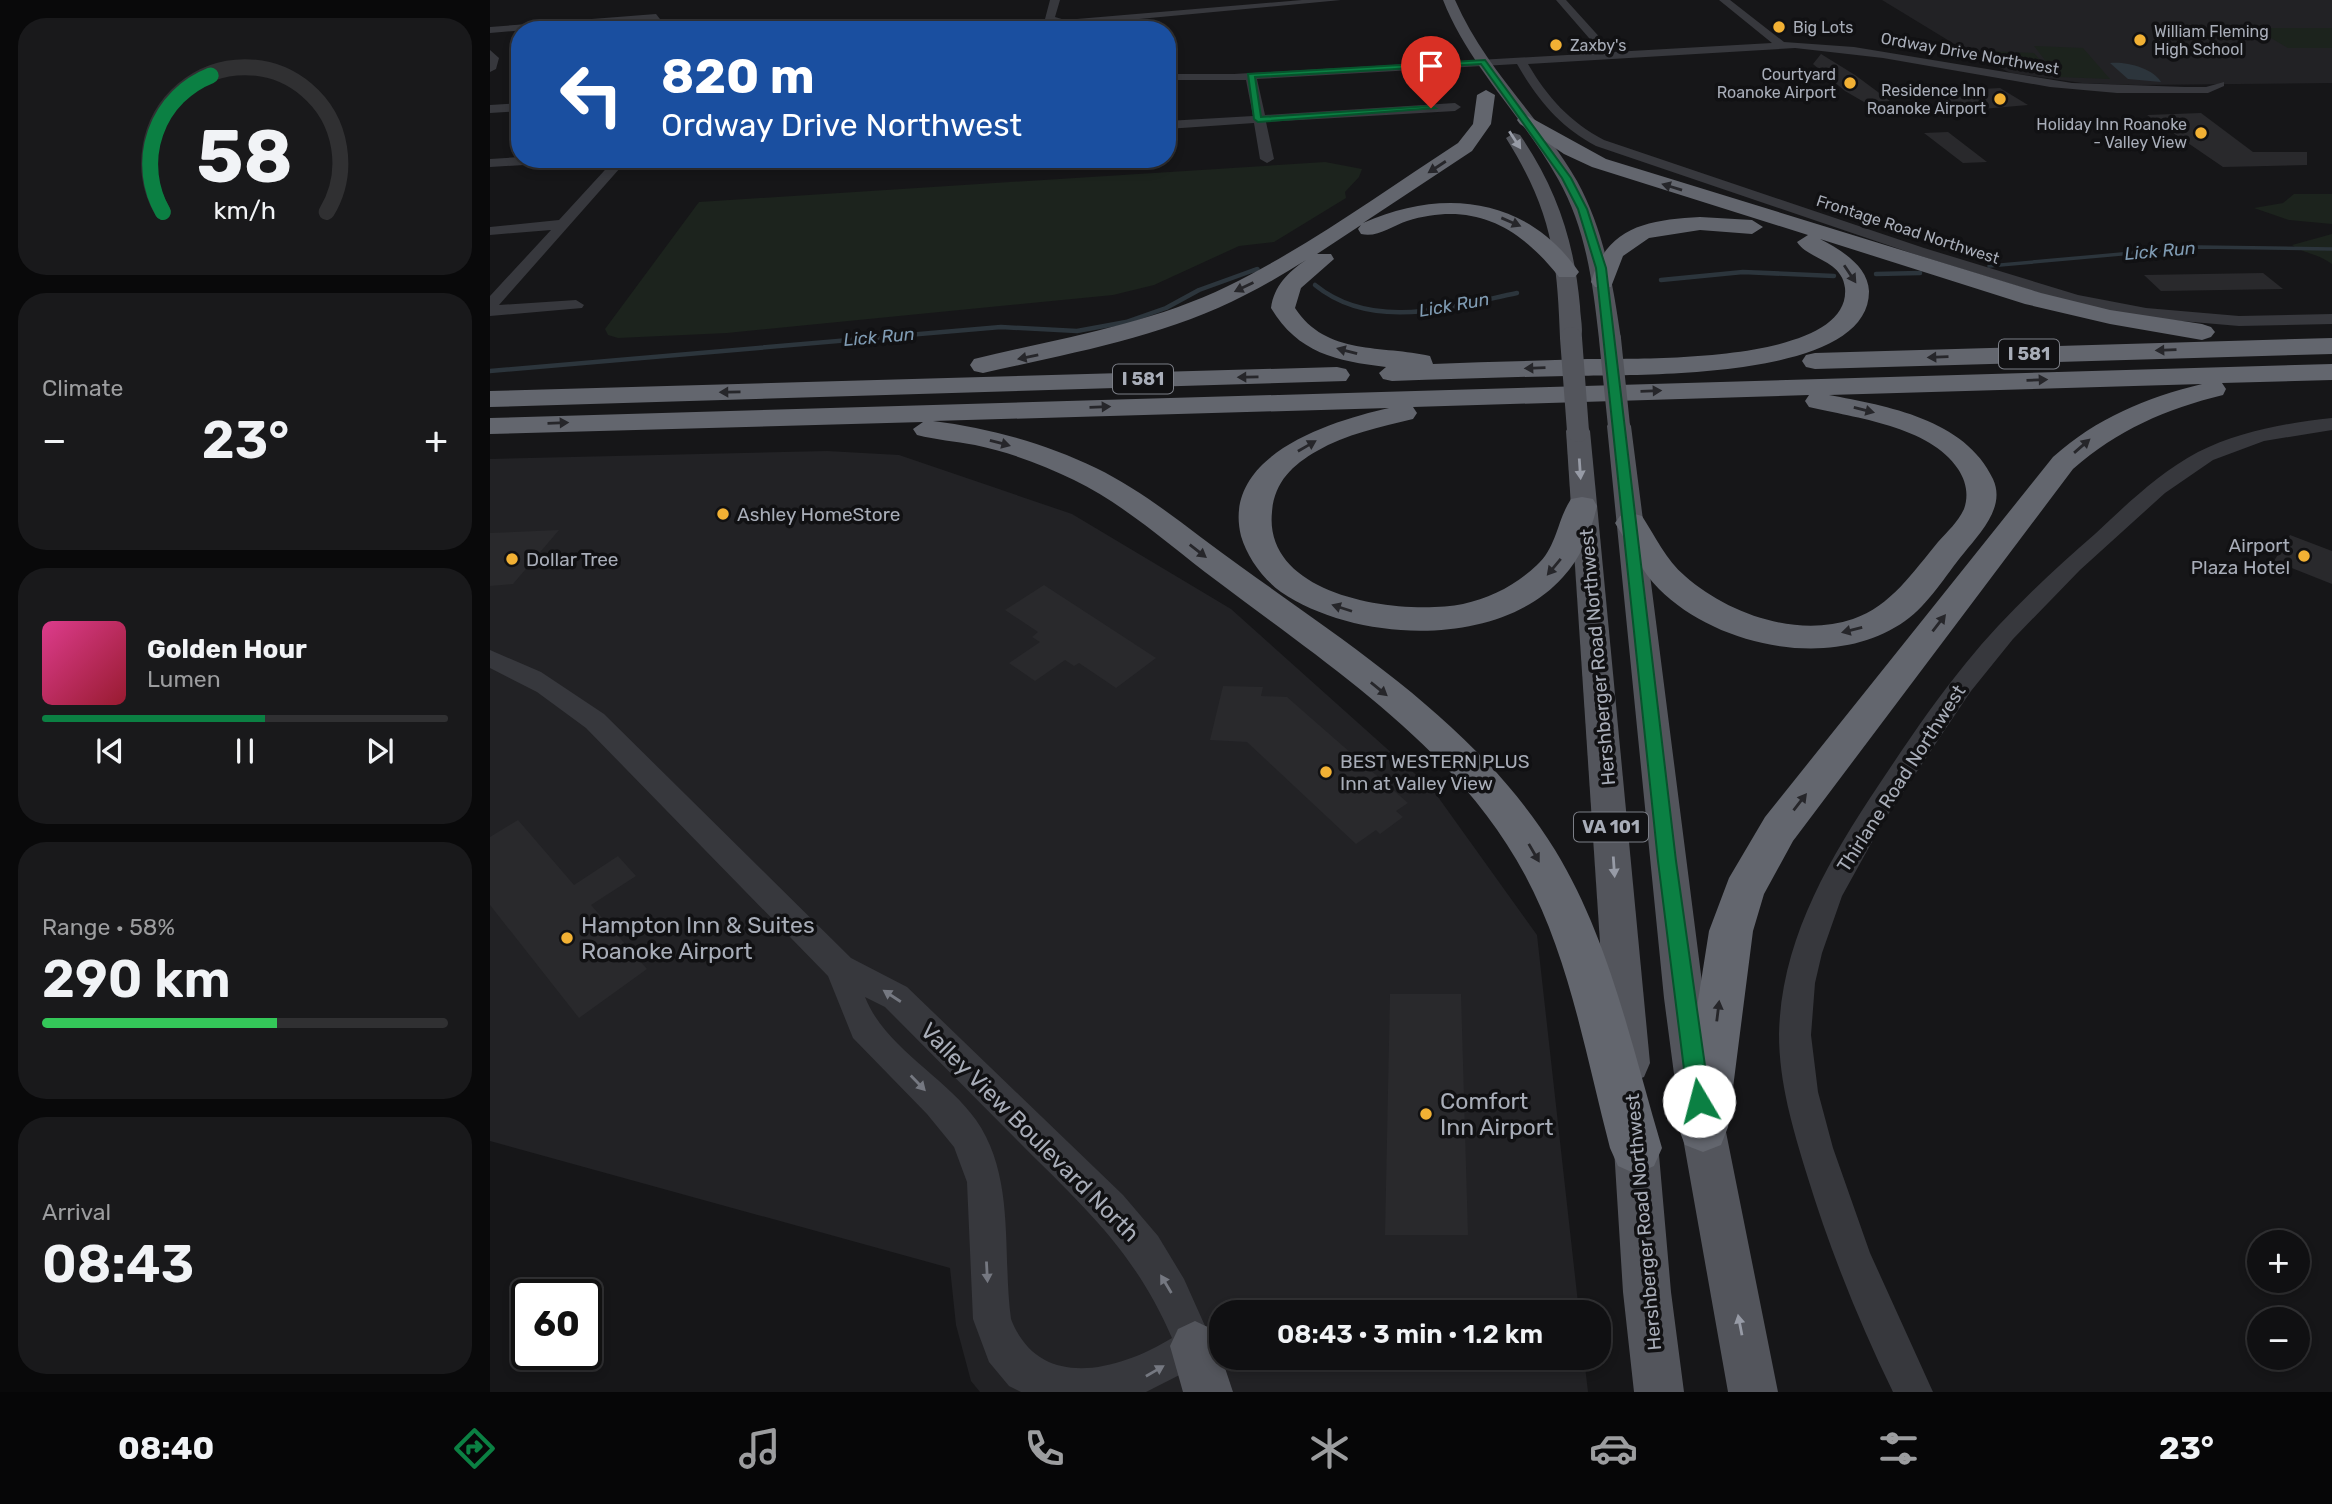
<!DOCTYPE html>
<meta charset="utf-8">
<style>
body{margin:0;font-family:Rubik,sans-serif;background:#19191b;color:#f1f3f6;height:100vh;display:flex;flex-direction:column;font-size:26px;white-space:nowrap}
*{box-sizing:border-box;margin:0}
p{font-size:23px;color:#9c9d9f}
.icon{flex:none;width:38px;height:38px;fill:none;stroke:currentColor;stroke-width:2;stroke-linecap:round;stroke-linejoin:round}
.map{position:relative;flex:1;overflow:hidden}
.sheet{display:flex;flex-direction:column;gap:18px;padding:18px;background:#09090a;width:490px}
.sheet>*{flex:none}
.banner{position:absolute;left:21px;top:21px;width:665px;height:147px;border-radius:28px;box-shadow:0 4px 10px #0003,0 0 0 2px #303032;background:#1a4fa0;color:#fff;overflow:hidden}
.controls{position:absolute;left:1757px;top:1230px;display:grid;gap:14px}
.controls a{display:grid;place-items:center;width:63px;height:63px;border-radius:50%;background:#101012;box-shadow:0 4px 10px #0003,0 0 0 2px #303032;font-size:35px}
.speed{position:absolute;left:21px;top:1279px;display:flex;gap:14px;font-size:35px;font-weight:700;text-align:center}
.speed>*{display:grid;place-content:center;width:91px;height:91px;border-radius:50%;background:#101012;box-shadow:0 4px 10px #0003,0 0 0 2px #303032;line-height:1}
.speed .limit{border:4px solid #111;border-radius:10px;background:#fff;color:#111}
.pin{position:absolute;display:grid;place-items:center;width:60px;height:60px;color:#fff;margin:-72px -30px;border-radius:50% 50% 50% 0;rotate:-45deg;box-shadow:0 0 7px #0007}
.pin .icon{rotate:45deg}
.me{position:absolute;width:77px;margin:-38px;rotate:352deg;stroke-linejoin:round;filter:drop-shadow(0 0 5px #0008)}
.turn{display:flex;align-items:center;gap:24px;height:147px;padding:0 35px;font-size:32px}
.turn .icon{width:91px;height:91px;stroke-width:2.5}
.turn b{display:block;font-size:49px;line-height:60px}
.big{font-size:52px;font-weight:600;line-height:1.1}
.sheet .widget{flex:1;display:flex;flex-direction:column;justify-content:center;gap:10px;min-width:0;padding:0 24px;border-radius:28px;background:#19191b}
.sheet .dial{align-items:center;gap:0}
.dial svg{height:182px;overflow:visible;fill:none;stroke:#303032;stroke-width:7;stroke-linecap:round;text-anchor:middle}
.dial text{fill:#f1f3f6;stroke:none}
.song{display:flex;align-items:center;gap:21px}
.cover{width:84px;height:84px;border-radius:10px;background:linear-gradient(135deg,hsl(330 70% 55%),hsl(350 70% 35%))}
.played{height:7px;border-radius:4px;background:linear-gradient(90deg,#0b8043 55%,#303032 55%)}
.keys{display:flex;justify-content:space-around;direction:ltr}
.heat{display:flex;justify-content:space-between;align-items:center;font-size:38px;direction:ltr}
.charge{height:10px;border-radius:5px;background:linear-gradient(90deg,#34c759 58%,#303032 0)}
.trip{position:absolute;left:719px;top:1300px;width:402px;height:70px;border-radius:28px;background:#101012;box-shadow:0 4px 10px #0003,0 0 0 2px #303032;font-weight:600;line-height:70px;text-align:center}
.tabs{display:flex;height:112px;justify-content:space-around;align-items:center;background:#060607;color:#9c9d9f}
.tabs .icon{width:49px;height:49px}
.tabs .selected{color:#0b8043}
.tabs b{font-size:32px;color:#f1f3f6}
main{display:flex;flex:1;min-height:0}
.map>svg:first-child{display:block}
.built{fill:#222225}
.green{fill:#1c231d}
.water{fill:#2c353c}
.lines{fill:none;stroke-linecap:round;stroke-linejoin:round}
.stream-far1{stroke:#2c353c;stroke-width:3.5}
.stream{stroke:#2c353c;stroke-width:4.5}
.building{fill:#29292c}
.minor{fill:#37383d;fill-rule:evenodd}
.major{fill:#53555c;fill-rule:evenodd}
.highway{fill:#63666e;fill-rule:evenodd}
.major-bridge{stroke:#53555c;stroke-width:22}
.oneway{fill:#979ba6}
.oneway2{fill:#26262a}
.oneway3{fill:#757881}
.route{fill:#0b8043;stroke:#07532c;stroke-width:2}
.poi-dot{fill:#f2b134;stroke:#111113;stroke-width:2.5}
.labels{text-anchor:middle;stroke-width:7;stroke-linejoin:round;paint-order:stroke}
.far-poi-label{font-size:16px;fill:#a8adb8;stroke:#111113;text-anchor:start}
.far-street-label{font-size:16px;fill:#a8adb8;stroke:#111113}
.far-water-label{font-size:18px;font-style:italic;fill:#7f9bb3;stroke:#111113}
.shield{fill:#111113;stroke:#7b7e86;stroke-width:2}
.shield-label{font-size:18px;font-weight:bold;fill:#a8adb8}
.poi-label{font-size:19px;fill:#a8adb8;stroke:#111113;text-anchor:start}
.street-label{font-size:19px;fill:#a8adb8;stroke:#111113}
.near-poi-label{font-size:23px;fill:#a8adb8;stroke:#111113;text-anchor:start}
.near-street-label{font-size:23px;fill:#a8adb8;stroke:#111113}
</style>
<main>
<section class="sheet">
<div class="widget dial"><svg viewBox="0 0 100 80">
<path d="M14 69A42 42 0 1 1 86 69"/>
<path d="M14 69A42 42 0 0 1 35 9" stroke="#0b8043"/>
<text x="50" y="56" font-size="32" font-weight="700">58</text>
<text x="50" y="72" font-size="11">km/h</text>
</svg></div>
<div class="widget"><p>Climate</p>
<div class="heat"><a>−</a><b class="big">23°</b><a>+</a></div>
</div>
<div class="widget">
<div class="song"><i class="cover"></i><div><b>Golden Hour</b><p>Lumen</p></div></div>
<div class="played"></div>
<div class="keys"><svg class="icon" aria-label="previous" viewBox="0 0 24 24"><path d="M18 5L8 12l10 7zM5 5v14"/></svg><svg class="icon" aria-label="pause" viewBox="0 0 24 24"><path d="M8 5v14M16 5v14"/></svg><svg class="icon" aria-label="next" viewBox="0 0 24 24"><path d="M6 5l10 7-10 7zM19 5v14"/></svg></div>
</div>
<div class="widget"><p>Range · 58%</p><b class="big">290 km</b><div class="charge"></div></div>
<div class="widget"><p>Arrival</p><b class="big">08:43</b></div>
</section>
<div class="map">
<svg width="1842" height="1392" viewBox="0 0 1842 1392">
<rect width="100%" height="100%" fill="#161618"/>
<!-- built -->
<g class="built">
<polygon points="1392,0 1842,0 1842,83 1647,85 1592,83 1521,73 1484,56"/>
<polygon points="337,451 409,455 582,514 741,609 943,790 1047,935 1089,1312 732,1312 732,1358 1094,1358 1098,1392 490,1392 481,1381 466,1325 460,1268 0,1141 0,459"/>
</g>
<!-- green -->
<g class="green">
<polygon points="1764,28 1842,28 1842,48 1798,48"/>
<polygon points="1544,46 1593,48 1620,79 1568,77"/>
<polygon points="1496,51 1544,53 1557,68 1507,66"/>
<polygon points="835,162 872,169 869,177 855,192 856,198 784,242 749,246 664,285 623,295 237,333 128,338 118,335 115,329 209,202"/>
<polygon points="1804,194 1842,194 1842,224 1799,220 1764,208 1793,203"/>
<path d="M1842 234V264C1829 254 1815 254 1802 245Z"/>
</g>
<!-- water -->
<path class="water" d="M1620 63C1635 61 1663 68 1671 82L1638 79Z"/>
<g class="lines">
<!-- stream-far1 -->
<g class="stream-far1">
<polyline points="1499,266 1709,247 1842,249"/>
<polyline points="762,271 768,269"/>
</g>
<!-- stream -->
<g class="stream">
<polyline points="1386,274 1430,273"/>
<polyline points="1171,280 1253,272 1344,276"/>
<path d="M825 285C883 332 960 307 1027 293"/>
<polyline points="0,371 511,327 587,331 636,322 676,308 709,290 767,269"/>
</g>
</g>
<!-- building -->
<g class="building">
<polygon points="1331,54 1365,75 1400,101 1374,102 1355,91 1323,64"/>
<polygon points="1510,88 1538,105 1469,111 1442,92"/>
<polygon points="1711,113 1763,152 1817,152 1817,165 1733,167 1657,115"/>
<polygon points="1458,132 1497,162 1473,163 1434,133"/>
<polygon points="1773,273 1793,289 1671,291 1654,275"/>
<polygon points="69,530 23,584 0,586 0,533"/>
<polygon points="1800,535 1842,551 1842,584 1784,561"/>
<polygon points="554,585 666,658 626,688 589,663 584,666 575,660 545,681 519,663 550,642 542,637 548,632 515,610"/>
<polygon points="733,686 773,687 771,696 797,697 918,803 906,811 913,817 890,834 886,830 866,844 757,742 720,740"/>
<polygon points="28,820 84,885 128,856 146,876 101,905 157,969 89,1018 0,905 0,837"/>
<polygon points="900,994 971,994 978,1235 895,1235"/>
</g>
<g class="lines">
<!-- minor -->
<g class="minor">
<polygon points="560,0 570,0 565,17 575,20 812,0 851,0 575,26 555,19"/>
<path d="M1066 0H1076L1123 52 1282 43 1229 0H1240L1294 42 1364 47 1582 83 1695 87H1716L1734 82V86L1718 93H1627L1560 87 1393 58 1305 48 1038 64C1057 97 1080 122 1114 140L1434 248 1588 295 1656 308 1749 316 1842 314V324L1749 326 1656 318 1585 304 1424 254 1106 146C1070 127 1047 99 1027 64L767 79 775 115 965 103 971 107 965 111 776 122 784 159 777 163 770 159 764 123 677 129V121L763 116 756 80H677V74H744L1112 53Z"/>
<polygon points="166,14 170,19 0,33 0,27"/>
<polygon points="228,23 270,30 156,30 161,27"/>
<polygon points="0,50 9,58 6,69 0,72"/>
<polygon points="30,103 30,111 0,113 0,105"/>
<polygon points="30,157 30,159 72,159 66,163 0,167 0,159"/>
<polygon points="125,159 138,159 9,305 86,300 94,305 92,308 0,316 0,296 61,230 0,235 0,227 69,220"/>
<path d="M1842 418V430L1774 441 1723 460 1675 493 1590 570 1523 639 1481 691 1393 822 1352 896 1332 953 1325 983 1321 1035 1328 1092 1343 1148 1380 1253 1443 1392H1403C1369 1322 1340 1250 1317 1175 1303 1129 1289 1083 1289 1034 1291 941 1338 861 1388 786 1416 744 1444 702 1476 663 1514 616 1559 574 1605 534 1637 504 1669 473 1708 452 1750 431 1796 423 1842 418Z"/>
<path d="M0 650 51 672 114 714 361 958 417 987 633 1195 668 1236 694 1279 724 1346 719 1360 656 1392H531L519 1386 499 1362 483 1319 477 1182 464 1147 437 1114 363 1038 338 976 96 728 47 692 0 668ZM375 997 395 1007C440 1052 485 1098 530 1143 594 1207 645 1252 682 1338 628 1371 549 1392 521 1319 512 1254 526 1177 486 1120 455 1076 395 1048 375 997Z"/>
</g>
<!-- major -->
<g class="major">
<path d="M953 0H965C995 69 1050 117 1087 181 1114 230 1123 284 1131 339L1128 344 1120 346 1109 339C1103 284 1096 228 1068 179 1033 116 980 68 953 0Z"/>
<path d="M1024 133 1030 135C1067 189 1084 241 1090 306 1090 317 1095 334 1089 343H1073L1070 338C1067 254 1061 210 1016 138Z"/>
<polygon points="1129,419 1138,421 1141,426 1214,998 1235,1127 1288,1392 1238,1392 1191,1127 1174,998 1117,426 1120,421"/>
<polygon points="1088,424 1097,426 1100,431 1160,1063 1154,1077 1139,1083 1124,1077 1118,1063 1076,431 1079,426"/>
<polygon points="1145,1110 1160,1117 1167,1132 1181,1292 1194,1392 1144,1392 1133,1292 1123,1132 1130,1117"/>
<polygon points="705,1321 722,1329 743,1392 693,1392 680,1346 688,1329"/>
</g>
<!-- highway -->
<g class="highway">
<path d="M996 90 1005 95 1001 124 982 151 873 223C953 187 1037 197 1089 272L1085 277H1069C1029 226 983 201 917 221 902 226 887 238 871 234L868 229 871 225 827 254H841L844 259 811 288 805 308C836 356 893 345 940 356L943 364C994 362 1046 361 1097 359 1146 358 1362 365 1355 288 1352 260 1319 260 1307 242L1318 235 1102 167 1074 154 1030 124 1027 120 1030 116 1036 115 1116 159 1551 293 1620 310 1712 324 1721 327 1725 332 1721 337 1712 340 1620 324 1535 304 1330 239C1350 249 1378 266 1379 291 1380 383 1138 374 1077 376 1019 377 960 379 902 381L893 379 889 373 896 367C846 361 808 353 781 308 784 286 798 272 816 260 796 272 776 285 755 295 674 337 581 353 493 373L484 371 480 365 484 359C570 338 658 325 738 286 819 246 893 192 968 143L983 124 987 95Z"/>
<path d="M1210 217 1262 220 1273 227 1262 234 1210 230 1159 238 1133 256 1121 287H1105L1101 282C1117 226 1158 220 1210 217Z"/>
<polygon points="1842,338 1842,354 1325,369 1316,367 1312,361 1316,355 1325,353"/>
<path d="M1842 364V380L1732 383 1736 389 1733 395C1676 409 1627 430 1583 469L1303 841 1274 894 1263 931 1238 1127 1231 1145 1213 1152 1195 1145 1188 1127 1219 931 1239 878 1275 817 1563 457C1607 418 1655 398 1712 384L1339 395C1397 406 1475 419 1503 479 1516 507 1490 533 1474 553 1455 576 1439 604 1415 621 1345 671 1228 648 1169 589 1151 571 1139 545 1125 523L1130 516 1141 513 1152 516C1165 536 1176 560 1195 576 1238 614 1307 638 1363 619 1401 606 1423 572 1448 542 1457 532 1468 522 1474 509 1479 495 1476 481 1468 469 1440 426 1365 418 1319 407L1315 401 1319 395 923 407 927 413 923 419C890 427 856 434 827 451 802 465 784 483 782 512 773 598 912 616 973 604 1001 598 1026 585 1047 565 1067 547 1067 520 1081 499L1092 497 1103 499 1107 506C1101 532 1091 558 1073 577 1009 649 866 643 791 592 773 579 757 557 751 536 731 455 841 421 899 408L443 421C499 428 555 443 606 468 659 494 702 532 750 566 865 649 989 727 1065 850 1120 940 1142 1048 1172 1148L1164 1166 1146 1174 1128 1166 1120 1148C1096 1057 1080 959 1035 875 967 748 839 666 727 581 680 546 637 506 584 480 553 465 519 452 485 445 465 441 446 440 427 435L423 429 433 422 0 434V418Z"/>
<polygon points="847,367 856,369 860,375 856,381 0,407 0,391"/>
</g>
<!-- major-bridge -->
<g class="major-bridge">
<polyline points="1081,338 1088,431"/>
<polyline points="1120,339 1129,426"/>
</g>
</g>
<!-- one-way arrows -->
<defs><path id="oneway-solid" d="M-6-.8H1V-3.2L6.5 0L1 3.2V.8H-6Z" transform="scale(1.75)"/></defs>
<g class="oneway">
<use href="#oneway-solid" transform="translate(1025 140) rotate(57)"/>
<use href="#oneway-solid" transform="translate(1090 469) rotate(86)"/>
<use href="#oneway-solid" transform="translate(1124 867) rotate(86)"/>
<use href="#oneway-solid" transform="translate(1250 1325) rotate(-101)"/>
</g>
<g class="oneway2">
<use href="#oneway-solid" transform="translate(947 167) rotate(147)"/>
<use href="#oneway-solid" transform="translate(1182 187) rotate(-163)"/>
<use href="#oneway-solid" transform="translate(1021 222) rotate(23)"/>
<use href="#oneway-solid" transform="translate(1360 274) rotate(56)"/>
<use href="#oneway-solid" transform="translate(754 287) rotate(154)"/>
<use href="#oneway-solid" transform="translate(1676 350) rotate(178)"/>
<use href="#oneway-solid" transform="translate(857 351) rotate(-165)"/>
<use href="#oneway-solid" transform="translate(538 357) rotate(168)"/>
<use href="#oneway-solid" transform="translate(1448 357) rotate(178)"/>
<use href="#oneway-solid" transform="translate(1045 368) rotate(178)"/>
<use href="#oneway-solid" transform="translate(758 377) rotate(179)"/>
<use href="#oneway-solid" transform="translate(1547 380) rotate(-2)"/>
<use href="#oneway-solid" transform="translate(1161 391) rotate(-2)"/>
<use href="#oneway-solid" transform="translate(240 392) rotate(179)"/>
<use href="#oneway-solid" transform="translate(610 407) rotate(-2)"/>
<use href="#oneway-solid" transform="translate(1374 410) rotate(14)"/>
<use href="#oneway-solid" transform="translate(68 423) rotate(-2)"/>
<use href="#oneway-solid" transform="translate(510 443) rotate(15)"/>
<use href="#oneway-solid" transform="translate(817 446) rotate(-30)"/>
<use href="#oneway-solid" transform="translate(1592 446) rotate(-41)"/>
<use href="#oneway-solid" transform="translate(708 551) rotate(38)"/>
<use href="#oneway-solid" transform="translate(1064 567) rotate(130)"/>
<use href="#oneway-solid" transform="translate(852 608) rotate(-162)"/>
<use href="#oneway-solid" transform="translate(1449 623) rotate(-52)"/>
<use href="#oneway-solid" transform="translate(1362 630) rotate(166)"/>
<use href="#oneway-solid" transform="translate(889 689) rotate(39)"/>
<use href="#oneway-solid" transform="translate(1310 802) rotate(-52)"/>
<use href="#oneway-solid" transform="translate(1044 853) rotate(60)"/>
<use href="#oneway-solid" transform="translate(1228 1011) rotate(-83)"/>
</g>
<g class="oneway3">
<use href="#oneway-solid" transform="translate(402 996) rotate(-147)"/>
<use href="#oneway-solid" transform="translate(428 1083) rotate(46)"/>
<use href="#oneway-solid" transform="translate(497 1272) rotate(87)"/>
<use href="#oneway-solid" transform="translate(676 1284) rotate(-121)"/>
<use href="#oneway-solid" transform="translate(665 1371) rotate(-30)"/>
</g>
<!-- route -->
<polygon class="route" points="995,60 1081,178 1097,209 1116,268 1186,861 1220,1101 1217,1109 1209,1112 1202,1109 1198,1101 1168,861 1106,268 1088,209 1072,178 991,64 765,77 771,117 941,106 945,108 768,122 764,119 758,74"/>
<!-- markers -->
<g class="poi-dot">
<circle cx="1289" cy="27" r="7"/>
<circle cx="1650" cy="40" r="7"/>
<circle cx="1066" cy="45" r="7"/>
<circle cx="1360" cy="83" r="7"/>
<circle cx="1510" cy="99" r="7"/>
<circle cx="1711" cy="133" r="7"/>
<circle cx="233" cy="514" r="7"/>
<circle cx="1814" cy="556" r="7"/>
<circle cx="22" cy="559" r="7"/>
<circle cx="836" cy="772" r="7"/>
<circle cx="77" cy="938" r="7"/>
<circle cx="936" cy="1114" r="7"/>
</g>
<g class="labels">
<!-- far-poi labels -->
<g class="far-poi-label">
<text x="1303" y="33">Big Lots</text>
<text x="1664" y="37">William Fleming<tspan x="1664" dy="18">High School</tspan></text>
<text x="1080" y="51">Zaxby's</text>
<text x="1346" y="80" text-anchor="end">Courtyard<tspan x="1346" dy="18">Roanoke Airport</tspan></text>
<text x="1496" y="96" text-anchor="end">Residence Inn<tspan x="1496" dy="18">Roanoke Airport</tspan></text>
<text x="1697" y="130" text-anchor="end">Holiday Inn Roanoke<tspan x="1697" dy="18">- Valley View</tspan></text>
</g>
<!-- far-street labels -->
<g class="far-street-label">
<text transform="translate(1480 53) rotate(10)" y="6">Ordway Drive Northwest</text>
<text transform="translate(1418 229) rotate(18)" y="6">Frontage Road Northwest</text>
</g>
<!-- far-water labels -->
<g class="far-water-label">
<text transform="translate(1670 251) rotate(-5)" y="6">Lick Run</text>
<text transform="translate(964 305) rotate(-10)" y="6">Lick Run</text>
<text transform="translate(389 337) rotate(-5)" y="6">Lick Run</text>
</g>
<!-- shield labels -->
<g class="shield">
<rect x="1509" y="339.5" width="60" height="29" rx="5"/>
<rect x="623" y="364.5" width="60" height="29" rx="5"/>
<rect x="1084" y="812.5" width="74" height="29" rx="5"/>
</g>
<g class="shield-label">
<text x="1539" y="360">I 581</text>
<text x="653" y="385">I 581</text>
<text x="1121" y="833">VA 101</text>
</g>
<!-- poi labels -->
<g class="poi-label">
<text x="247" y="521">Ashley HomeStore</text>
<text x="1800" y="552" text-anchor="end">Airport<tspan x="1800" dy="22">Plaza Hotel</tspan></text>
<text x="36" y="566">Dollar Tree</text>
<text x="850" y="768">BEST WESTERN PLUS<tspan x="850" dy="22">Inn at Valley View</tspan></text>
</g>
<!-- street labels -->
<g class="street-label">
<text transform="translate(1107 657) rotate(-95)" y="7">Hershberger Road Northwest</text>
<text transform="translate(1411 778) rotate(-57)" y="7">Thirlane Road Northwest</text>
<text transform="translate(1153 1222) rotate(-95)" y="7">Hershberger Road Northwest</text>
</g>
<!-- near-poi labels -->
<g class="near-poi-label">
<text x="91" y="933">Hampton Inn &amp; Suites<tspan x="91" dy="26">Roanoke Airport</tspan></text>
<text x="950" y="1109">Comfort<tspan x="950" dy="26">Inn Airport</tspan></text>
</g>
<!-- near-street labels -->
<g class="near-street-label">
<text transform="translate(540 1132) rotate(45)" y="8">Valley View Boulevard North</text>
</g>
</g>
</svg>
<div class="controls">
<a>+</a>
<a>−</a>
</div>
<div class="speed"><div class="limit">60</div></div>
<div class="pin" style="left:941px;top:108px;background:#d93025"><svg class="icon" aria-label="arrive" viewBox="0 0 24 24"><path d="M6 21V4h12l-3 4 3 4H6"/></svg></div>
<svg class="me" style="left:1209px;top:1101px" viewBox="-20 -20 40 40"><circle r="19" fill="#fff"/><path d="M0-13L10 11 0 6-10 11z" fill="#0b8043"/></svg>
<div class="trip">08:43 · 3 min · 1.2 km</div>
<div class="banner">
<div class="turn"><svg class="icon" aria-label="left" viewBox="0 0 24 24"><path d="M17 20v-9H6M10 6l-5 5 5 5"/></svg><div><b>820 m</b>Ordway Drive Northwest</div></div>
</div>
</div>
</main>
<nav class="tabs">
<b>08:40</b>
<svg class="icon selected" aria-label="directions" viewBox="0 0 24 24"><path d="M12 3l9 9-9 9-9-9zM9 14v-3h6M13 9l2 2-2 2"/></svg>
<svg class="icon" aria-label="music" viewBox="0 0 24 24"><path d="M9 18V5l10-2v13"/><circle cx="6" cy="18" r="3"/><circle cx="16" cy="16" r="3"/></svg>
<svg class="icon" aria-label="phone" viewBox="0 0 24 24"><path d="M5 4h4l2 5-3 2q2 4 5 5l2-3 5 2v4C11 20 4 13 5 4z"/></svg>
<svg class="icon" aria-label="climate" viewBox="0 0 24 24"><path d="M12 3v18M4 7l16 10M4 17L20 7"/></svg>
<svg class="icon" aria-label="car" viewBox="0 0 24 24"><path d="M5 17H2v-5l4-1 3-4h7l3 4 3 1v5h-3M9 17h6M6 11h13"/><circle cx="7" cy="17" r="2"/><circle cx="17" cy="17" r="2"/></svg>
<svg class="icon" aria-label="filters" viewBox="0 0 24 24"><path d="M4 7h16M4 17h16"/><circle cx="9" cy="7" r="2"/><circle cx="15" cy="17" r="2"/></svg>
<b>23°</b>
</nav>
